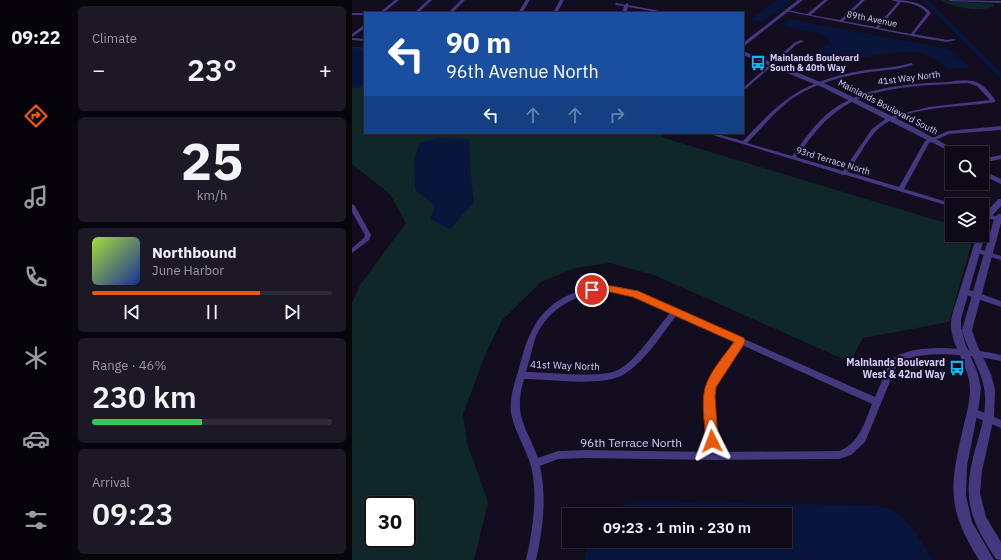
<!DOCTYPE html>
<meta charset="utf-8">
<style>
body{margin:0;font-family:"IBM Plex Sans",sans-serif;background:#1c1825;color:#f1f3f6;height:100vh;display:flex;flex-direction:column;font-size:15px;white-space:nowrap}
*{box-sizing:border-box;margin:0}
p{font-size:13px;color:#9b9aa2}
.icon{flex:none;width:22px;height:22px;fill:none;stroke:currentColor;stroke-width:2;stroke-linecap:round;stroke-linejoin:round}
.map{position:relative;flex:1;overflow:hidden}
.panel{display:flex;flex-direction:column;gap:6px;padding:6px;background:#08060d;width:280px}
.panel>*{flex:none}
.guide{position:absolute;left:12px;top:12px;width:380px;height:122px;border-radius:0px;box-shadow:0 1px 3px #0004,0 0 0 1px #2e2b37;background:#1a4fa0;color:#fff;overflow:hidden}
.fabs{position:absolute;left:593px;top:146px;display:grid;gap:8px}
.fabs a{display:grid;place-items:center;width:44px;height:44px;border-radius:0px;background:#0e0a18;box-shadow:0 1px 3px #0004,0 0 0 1px #2e2b37;font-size:20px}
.speed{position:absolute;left:12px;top:496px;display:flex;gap:8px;font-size:20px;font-weight:700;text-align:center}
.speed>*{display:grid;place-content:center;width:52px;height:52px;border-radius:50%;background:#0e0a18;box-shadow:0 1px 3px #0004,0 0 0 1px #2e2b37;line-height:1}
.speed .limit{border:2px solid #111;border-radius:6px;background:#fff;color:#111}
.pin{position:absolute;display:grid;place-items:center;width:34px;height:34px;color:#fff;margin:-17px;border:2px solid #fff;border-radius:50%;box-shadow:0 1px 4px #0007}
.me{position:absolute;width:44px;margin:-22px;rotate:357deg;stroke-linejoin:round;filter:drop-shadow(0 0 3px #0008)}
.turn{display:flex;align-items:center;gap:14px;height:84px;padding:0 16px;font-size:18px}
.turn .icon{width:52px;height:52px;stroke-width:2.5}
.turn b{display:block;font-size:28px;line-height:34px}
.lanes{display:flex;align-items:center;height:38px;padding:0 16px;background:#0003;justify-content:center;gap:20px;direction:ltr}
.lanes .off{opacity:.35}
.big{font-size:30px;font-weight:600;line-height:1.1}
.panel .card{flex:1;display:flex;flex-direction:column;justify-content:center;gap:6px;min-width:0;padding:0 14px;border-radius:6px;background:#1c1825}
.panel .dial{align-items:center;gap:0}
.dial b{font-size:52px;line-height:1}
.song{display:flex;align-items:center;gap:12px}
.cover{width:48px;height:48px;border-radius:6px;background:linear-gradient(135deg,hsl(80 70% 55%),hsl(230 70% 35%))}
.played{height:4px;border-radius:2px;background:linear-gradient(90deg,#ea580c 70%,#2e2b37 70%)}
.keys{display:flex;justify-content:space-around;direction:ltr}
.heat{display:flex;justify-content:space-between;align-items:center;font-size:22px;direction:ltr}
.charge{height:6px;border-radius:3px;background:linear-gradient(90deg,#34c759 46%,#2e2b37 0)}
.trip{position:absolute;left:210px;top:508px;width:230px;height:40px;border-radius:0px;background:#0e0a18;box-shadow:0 1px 3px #0004,0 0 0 1px #2e2b37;font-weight:600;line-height:40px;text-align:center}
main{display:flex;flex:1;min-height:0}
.tabs{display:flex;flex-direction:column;width:72px;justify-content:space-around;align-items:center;background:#06040a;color:#9b9aa2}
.tabs .icon{width:28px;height:28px}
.tabs .current{color:#ea580c}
.tabs b{font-size:18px;color:#f1f3f6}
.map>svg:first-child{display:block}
.green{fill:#102729;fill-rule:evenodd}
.water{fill:#0a153c}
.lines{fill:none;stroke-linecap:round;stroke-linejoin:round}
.minor{fill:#44387e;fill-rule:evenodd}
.tertiary{fill:#44387e;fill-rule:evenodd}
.route{fill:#ea580c;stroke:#983908}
.labels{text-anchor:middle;stroke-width:4;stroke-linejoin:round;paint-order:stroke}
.far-street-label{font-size:9px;fill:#d9ccfe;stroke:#130d20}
.far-poi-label{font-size:9px;font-weight:bold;fill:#d9ccfe;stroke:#130d20;text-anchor:start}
.poi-label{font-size:10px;font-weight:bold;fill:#d9ccfe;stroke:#130d20;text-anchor:end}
.street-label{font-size:10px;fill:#d9ccfe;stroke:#130d20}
.near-street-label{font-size:12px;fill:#d9ccfe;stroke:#130d20}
</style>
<main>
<nav class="tabs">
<b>09:22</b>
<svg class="icon current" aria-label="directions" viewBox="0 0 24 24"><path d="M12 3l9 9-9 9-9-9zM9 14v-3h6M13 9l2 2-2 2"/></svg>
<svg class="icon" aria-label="music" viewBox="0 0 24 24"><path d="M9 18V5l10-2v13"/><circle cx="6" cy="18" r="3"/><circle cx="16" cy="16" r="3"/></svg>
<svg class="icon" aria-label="phone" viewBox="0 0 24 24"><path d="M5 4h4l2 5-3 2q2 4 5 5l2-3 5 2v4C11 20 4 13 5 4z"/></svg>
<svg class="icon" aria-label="climate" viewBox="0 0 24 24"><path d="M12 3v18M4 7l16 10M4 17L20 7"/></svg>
<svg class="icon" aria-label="car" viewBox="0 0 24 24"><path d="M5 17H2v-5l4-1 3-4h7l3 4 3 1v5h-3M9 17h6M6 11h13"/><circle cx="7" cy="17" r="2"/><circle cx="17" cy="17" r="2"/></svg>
<svg class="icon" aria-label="filters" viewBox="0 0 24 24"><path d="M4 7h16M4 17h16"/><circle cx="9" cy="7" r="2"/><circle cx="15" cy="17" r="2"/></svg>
</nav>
<section class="panel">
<div class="card"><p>Climate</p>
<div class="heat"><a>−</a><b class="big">23°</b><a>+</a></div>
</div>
<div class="card dial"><b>25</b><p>km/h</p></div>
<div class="card">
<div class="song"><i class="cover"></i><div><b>Northbound</b><p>June Harbor</p></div></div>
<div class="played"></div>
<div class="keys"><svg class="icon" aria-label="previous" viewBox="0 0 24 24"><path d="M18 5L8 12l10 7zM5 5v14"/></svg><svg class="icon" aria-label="pause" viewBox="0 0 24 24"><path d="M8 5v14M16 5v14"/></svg><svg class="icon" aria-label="next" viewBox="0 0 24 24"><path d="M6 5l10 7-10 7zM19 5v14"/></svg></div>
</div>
<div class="card"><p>Range · 46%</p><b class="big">230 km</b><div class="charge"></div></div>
<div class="card"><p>Arrival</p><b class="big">09:23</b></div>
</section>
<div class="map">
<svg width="649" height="560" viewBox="0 0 649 560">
<rect width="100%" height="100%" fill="#130d20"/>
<!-- green -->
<g class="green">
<path d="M588 0 642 4V6C628 13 602 8 588 0Z"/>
<path d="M0 47H13V133H314L309 137 600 225V235H622L597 322 511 338 498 362 302 275 258 263 223 268 189 282 150 320 133 355 111 414 115 443 136 502 122 560H0V303L8 285 54 223 38 194 0 164ZM21 505H55V539H21Z"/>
</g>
<!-- water -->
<g class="water">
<polygon points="425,0 440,0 411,22 398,20"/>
<polygon points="570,0 576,0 649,71 649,79"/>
<path d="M438 19 596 49 617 66V68L596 69C569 42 540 54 509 58 494 60 477 59 464 67L451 59C458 51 470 51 477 43L476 38 469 34 435 27 431 24Z"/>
<polygon points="0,48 13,49 13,87 0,88"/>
<polygon points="85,138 117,139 119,180 122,202 98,229 78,219 83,206 63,190 62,159 68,143"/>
<path d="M286 502 520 505C525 506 530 507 535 508 557 515 569 542 581 560H233L236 541H433V515H253L274 504Z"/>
</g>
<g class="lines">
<!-- minor -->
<g class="minor">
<polygon points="43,0 47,0 31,13 27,13"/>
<polygon points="76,0 80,0 66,13 62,13"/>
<polygon points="109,0 113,0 100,13 96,13"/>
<polygon points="174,0 178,0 170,13 166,13"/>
<polygon points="208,0 212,0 205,13 201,13"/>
<path d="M472 0H476L459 15 488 20 509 0H513L491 21 524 27 546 2 539 0C554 0 569 1 579 13L562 34 595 40 602 39 604 40 595 42 570 38 433 11 435 10 455 14ZM549 2C559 3 568 5 575 13L559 34 527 28Z"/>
<polygon points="264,3 273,5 275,3 277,4 276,5 319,13 311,13 276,7 274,13 270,13 272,6 263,5"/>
<polygon points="12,25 13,25 13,28 0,37 0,34"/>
<polygon points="0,38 13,39 13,41 0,40"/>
<polygon points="449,40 452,41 444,45 391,91 391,88 442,43"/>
<path d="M559 63 561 64 560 65C543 71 525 70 506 74 484 78 461 85 441 98 424 110 410 128 395 143L440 156C452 140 464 122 480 110 513 86 556 84 595 82 605 81 619 78 628 84 634 87 639 95 643 100V102C609 108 547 105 523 132 513 144 505 159 496 172L547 187 573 141 596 131 649 126V130L597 134 577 143 552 189 602 204 603 205H600V207L494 175H490L489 174 354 133H362L391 141C404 128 416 114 430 103 452 85 480 76 508 71 525 68 542 68 559 63ZM616 83 625 86 638 100 577 107 536 117 520 129 491 171 444 157C455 143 465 128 478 117 514 84 570 86 616 83Z"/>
<polygon points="649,155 649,159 630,163 630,159"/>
<polygon points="0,204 3,206 19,235 17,240 0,253 0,248 12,238 13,235 0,212"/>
<polygon points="630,212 649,218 649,222 630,216"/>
<polygon points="622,248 624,248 649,256 649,260 622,252 621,250"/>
<path d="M253 285 268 287 286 292 523 397 538 362C555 340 625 349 649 355V361C627 356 560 346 544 367L513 442 499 455 487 459 361 460 233 458 206 459 188 466C195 498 191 529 184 560H174C180 532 185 504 181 476 178 453 163 435 159 413 157 397 163 383 167 368 170 358 172 347 177 337 191 303 218 290 253 285ZM253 291C276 291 297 303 318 313 305 328 284 361 266 370 248 379 196 372 174 372 178 360 180 347 184 336 197 308 224 294 253 291ZM324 316 383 342C371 359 358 375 354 396L356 452 233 450 206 451 186 458C174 425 161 417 172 379 198 379 254 388 274 373 295 359 309 335 324 316ZM390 345 520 404C513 422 507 444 487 451L365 452 362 396C367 376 379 362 390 345Z"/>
<polygon points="612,288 649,301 649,307 609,293 608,291 609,289"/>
<polygon points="621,408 649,420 649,428 618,415 617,412 618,409"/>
</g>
<!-- tertiary -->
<g class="tertiary">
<polygon points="446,0 451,0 391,47 391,43"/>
<polygon points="596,0 649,1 649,3 598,1"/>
<polygon points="0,13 14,13 13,13 13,15 0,15"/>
<polygon points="391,51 476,85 556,124 609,153 601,153 472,88 391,55"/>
<polygon points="630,170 649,179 649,184 630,175"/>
<path d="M646 199H649V206L639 217 634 231 632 233 633 235 609 319V327L613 343 626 374 629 388 627 405 615 466 614 496 620 522 642 560H627C596 510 597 489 610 433 613 420 617 406 618 392 619 369 602 351 599 328 598 316 604 304 607 293 613 274 619 254 625 235H630L631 216Z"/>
<path d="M646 214H649V223L620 330 625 345 639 374 643 390 642 417 630 471 628 493 634 517 649 542V560L644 559C617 518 610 498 623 450 628 433 634 414 633 396 632 372 616 353 610 330L642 219Z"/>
</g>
</g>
<!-- route -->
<path class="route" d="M254 285 286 291 392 338 393 341 392 344 364 387 363 396 366 441 364 445 360 446 356 445 354 441C353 424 349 404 353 388 358 371 372 356 382 342L281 297 254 291 240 293 236 290 240 287Z"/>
<!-- icons -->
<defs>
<symbol id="bus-bare" viewBox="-9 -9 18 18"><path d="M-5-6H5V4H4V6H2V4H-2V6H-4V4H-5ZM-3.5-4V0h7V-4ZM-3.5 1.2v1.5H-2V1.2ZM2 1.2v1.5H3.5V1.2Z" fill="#04bbf3" stroke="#130d20" stroke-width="2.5" paint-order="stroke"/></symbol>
</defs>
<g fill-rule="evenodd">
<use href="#bus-bare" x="395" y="52" width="22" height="22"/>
<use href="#bus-bare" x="594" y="357" width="22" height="22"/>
</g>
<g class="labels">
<!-- far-street labels -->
<g class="far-street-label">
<text transform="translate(520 19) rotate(11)" y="3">89th Avenue</text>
<text transform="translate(557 78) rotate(-7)" y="3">41st Way North</text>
<text transform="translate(536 107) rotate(27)" y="3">Mainlands Boulevard South</text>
<text transform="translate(481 161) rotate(17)" y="3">93rd Terrace North</text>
</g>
<!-- far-poi labels -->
<g class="far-poi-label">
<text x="418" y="61">Mainlands Boulevard<tspan x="418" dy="10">South &amp; 40th Way</tspan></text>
</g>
<!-- poi labels -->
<g class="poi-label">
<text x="593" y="366">Mainlands Boulevard<tspan x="593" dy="12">West &amp; 42nd Way</tspan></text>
</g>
<!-- street labels -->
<g class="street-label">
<text transform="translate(213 365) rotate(2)" y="4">41st Way North</text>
</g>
<!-- near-street labels -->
<g class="near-street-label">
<text x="279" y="447">96th Terrace North</text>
</g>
</g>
</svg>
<div class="fabs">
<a><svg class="icon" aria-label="search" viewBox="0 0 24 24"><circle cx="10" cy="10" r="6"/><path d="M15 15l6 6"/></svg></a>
<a><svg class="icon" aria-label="layers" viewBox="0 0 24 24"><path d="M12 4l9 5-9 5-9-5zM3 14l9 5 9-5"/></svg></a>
</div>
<div class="speed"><div class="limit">30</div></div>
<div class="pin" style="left:240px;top:290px;background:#d93025"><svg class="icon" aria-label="arrive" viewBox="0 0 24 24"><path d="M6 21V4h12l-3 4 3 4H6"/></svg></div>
<svg class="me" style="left:360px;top:441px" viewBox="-20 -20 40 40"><path d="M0-17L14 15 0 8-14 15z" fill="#ea580c" stroke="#fff" stroke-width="4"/></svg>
<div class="trip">09:23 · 1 min · 230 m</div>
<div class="guide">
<div class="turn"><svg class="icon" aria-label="left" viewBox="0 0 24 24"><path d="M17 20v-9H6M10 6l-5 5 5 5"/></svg><div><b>90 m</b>96th Avenue North</div></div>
<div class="lanes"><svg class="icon" aria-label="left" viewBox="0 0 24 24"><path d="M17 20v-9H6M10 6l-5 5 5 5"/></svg><svg class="icon off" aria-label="ahead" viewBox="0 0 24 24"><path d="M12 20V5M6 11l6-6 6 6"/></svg><svg class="icon off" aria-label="ahead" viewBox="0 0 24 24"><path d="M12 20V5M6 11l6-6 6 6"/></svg><svg class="icon off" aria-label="right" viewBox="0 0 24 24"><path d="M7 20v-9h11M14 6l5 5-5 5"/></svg></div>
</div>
</div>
</main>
